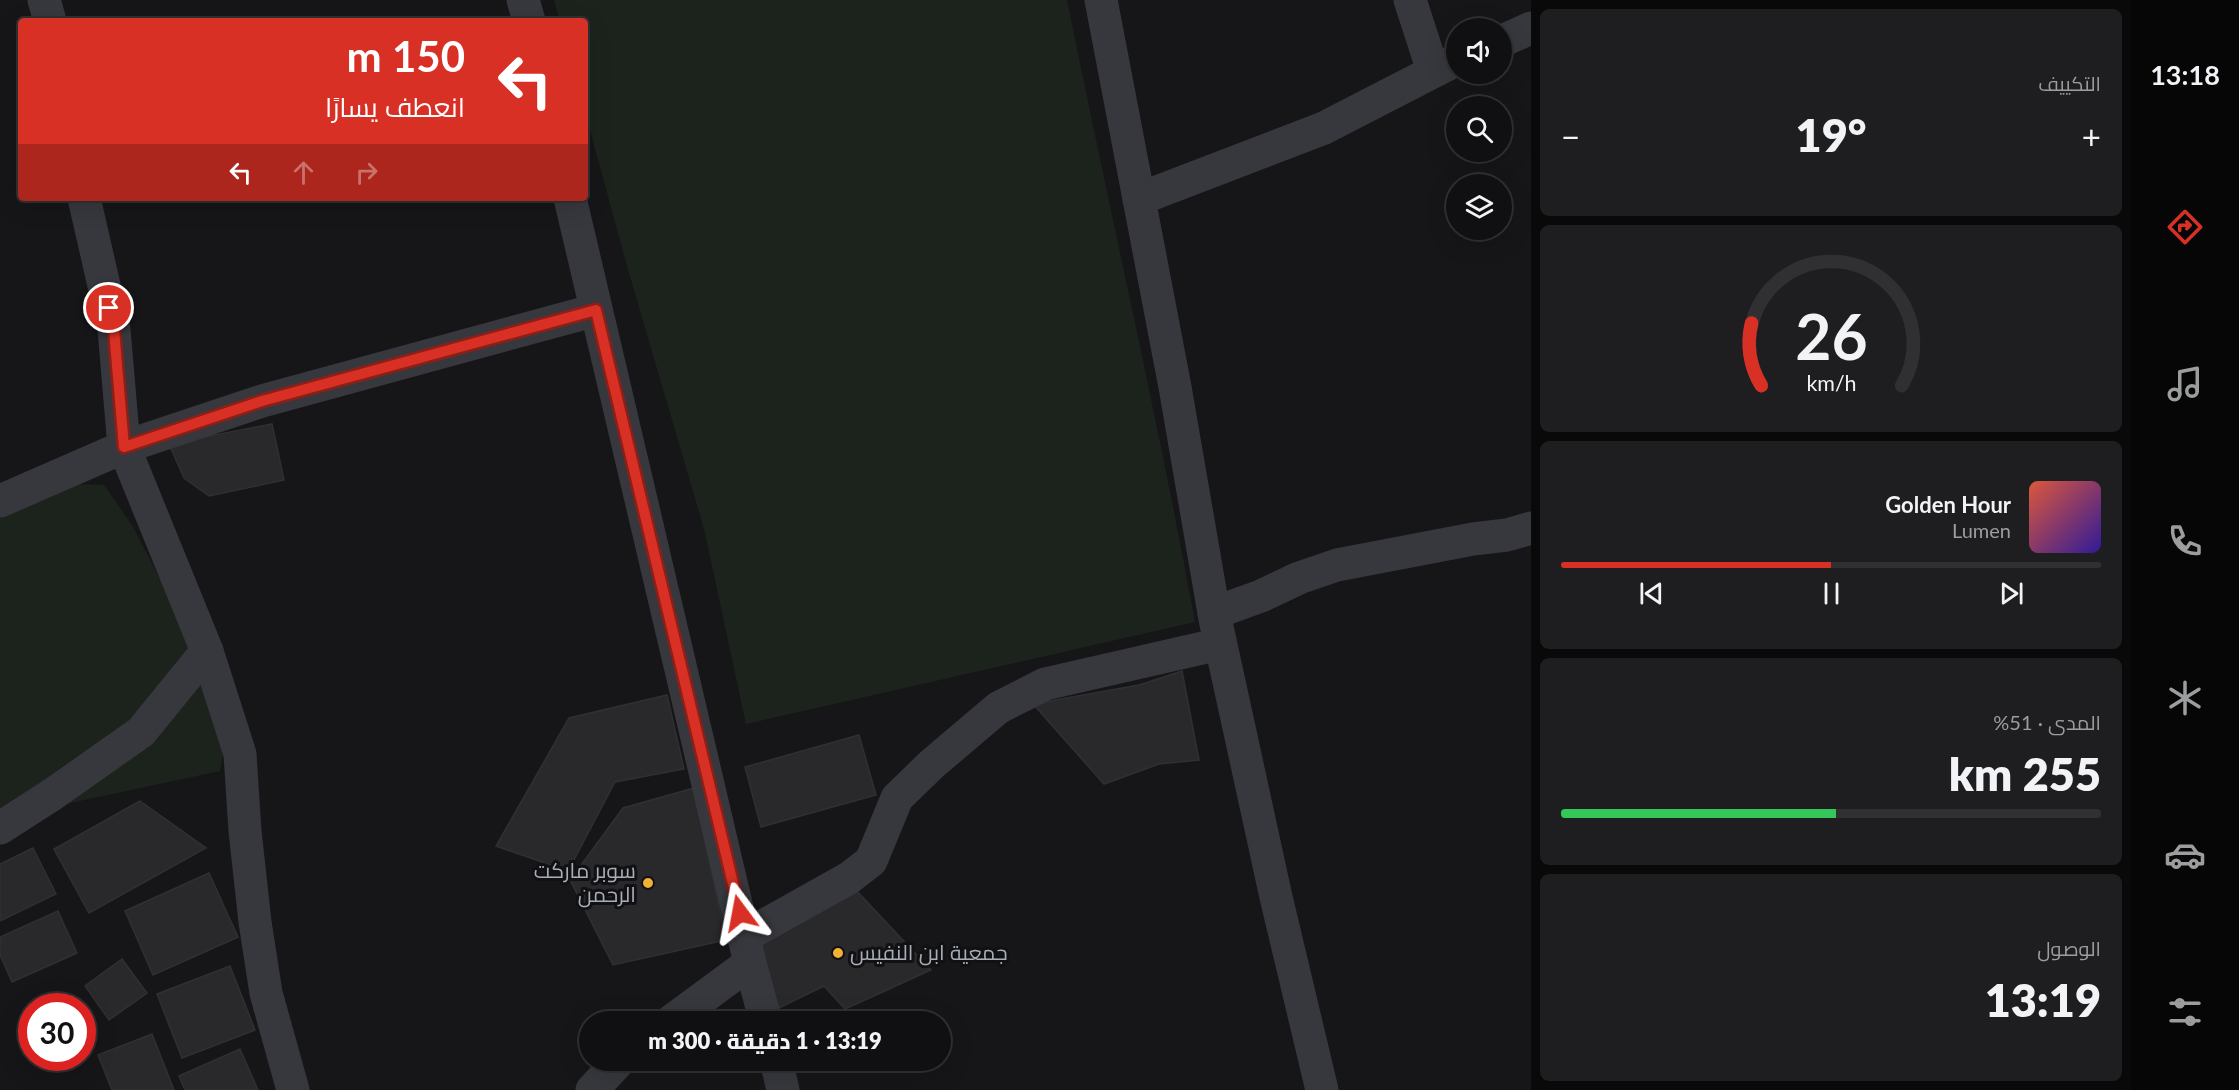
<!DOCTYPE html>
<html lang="ar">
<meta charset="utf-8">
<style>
body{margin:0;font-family:Lato,Cairo,sans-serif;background:#1e1e20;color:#f1f3f6;direction:rtl;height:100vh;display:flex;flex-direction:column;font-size:22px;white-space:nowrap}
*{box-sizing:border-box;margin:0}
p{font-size:20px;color:#9c9d9f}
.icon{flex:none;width:33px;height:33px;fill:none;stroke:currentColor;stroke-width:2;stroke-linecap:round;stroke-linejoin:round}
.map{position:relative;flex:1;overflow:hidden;direction:ltr}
.details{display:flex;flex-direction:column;gap:9px;padding:9px;background:#09090a;width:600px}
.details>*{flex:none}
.banner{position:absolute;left:18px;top:18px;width:570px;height:183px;border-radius:6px;box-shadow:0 6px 24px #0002,0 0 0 2px #303032;direction:rtl;background:#d93025;color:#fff;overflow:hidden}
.buttons{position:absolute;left:1446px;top:18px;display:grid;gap:12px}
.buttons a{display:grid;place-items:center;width:66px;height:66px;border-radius:50%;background:#101012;box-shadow:0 6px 24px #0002,0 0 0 2px #303032;font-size:30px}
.speed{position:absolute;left:18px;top:993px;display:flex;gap:12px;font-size:30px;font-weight:700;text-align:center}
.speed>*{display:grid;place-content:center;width:78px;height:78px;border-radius:50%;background:#101012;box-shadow:0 6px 24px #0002,0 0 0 2px #303032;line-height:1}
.speed .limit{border:9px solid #d22;background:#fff;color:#111}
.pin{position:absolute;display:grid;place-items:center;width:51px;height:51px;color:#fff;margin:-26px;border:3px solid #fff;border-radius:50%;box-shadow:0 2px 6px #0007}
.me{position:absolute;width:66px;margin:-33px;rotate:347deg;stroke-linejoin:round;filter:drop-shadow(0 0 4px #0008)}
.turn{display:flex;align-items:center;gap:21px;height:126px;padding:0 24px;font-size:27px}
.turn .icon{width:78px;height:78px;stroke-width:2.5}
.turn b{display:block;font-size:42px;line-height:51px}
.lanes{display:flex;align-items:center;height:57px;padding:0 24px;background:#0003;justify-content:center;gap:30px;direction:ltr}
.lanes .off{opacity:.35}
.big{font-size:45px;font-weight:800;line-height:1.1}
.details .card{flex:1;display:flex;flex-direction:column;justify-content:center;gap:9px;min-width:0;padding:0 21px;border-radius:9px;background:#1e1e20}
.details .dial{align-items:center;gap:0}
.dial svg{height:156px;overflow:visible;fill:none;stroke:#303032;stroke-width:7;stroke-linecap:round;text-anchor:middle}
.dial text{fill:#f1f3f6;stroke:none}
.song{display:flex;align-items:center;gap:18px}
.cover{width:72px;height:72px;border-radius:9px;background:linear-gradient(135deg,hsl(10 70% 55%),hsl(250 70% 35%))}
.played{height:6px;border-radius:3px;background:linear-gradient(90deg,#d93025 50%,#303032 50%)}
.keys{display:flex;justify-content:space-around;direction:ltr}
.heat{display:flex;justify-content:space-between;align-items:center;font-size:33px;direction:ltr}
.charge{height:9px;border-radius:4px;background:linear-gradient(90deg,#34c759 51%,#303032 0)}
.trip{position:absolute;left:579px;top:1011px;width:372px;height:60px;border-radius:30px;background:#101012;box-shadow:0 6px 24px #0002,0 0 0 2px #303032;font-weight:800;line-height:60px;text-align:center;direction:rtl}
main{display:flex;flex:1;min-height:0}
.dock{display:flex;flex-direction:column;width:108px;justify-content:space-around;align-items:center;background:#060607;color:#9c9d9f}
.dock .icon{width:42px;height:42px}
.dock .current{color:#d93025}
.dock b{font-size:27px;color:#f1f3f6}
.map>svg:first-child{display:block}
.green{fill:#1c231d}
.building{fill:#29292c;stroke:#303034;stroke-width:1.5}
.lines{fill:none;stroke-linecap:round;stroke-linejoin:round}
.street{stroke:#37383d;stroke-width:33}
.route-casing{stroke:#8d1f18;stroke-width:15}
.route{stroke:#d93025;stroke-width:10}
.poi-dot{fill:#f2b134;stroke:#111113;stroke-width:2}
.labels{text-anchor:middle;stroke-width:6;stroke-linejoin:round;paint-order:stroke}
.poi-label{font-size:21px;fill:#a8adb8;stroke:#111113;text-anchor:end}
</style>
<main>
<nav class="dock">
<b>13:18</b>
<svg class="icon current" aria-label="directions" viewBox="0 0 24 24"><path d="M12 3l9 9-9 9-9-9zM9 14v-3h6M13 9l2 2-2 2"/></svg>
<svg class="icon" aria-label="music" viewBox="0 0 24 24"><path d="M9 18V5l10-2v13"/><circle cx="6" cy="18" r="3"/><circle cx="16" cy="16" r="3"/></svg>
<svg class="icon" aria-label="phone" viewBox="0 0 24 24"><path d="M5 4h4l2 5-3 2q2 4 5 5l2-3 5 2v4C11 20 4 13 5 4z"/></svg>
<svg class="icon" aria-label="climate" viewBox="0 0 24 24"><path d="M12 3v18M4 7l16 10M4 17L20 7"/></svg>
<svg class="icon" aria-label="car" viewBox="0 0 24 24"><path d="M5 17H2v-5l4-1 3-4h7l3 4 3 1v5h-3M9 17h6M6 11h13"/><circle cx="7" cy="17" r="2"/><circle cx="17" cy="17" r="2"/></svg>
<svg class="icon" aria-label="filters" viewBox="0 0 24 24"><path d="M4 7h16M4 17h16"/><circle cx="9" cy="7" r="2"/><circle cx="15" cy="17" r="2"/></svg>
</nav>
<section class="details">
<div class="card"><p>التكييف</p>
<div class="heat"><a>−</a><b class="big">19°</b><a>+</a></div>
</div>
<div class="card dial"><svg viewBox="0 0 100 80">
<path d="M14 69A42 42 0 1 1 86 69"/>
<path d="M14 69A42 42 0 0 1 9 37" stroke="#d93025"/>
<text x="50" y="56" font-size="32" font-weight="700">26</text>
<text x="50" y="72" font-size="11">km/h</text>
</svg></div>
<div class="card">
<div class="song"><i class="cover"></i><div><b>Golden Hour</b><p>Lumen</p></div></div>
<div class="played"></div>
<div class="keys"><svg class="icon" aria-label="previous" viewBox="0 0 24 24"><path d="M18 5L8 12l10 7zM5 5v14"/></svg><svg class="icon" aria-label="pause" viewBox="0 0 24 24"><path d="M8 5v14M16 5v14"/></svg><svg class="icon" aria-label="next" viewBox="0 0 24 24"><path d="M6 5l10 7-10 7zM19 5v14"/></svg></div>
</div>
<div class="card"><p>المدى · 51%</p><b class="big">255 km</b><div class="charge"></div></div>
<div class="card"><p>الوصول</p><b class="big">13:19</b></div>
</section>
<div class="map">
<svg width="1531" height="1090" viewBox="0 0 1531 1090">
<rect width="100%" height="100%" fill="#161618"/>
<!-- green -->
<g class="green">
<path d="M554 0H1067C1109 208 1157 414 1195 622L746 724 704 529 627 266 585 112V21H560Z"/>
<polygon points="66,484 104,485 133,527 193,642 225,742 220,771 0,818 0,516"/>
</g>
<!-- building -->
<g class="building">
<polygon points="272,424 284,480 209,496 184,478 169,444"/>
<polygon points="1182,671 1199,760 1159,764 1104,784 1033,704 1139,685"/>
<polygon points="667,695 684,769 615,782 568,871 496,846 569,718"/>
<polygon points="859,735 876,795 761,827 745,767"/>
<polygon points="694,788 726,940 613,965 570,880 623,808"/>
<polygon points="140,801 206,848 89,913 54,849"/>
<polygon points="33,848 56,894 0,921 0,864"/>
<polygon points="209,873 238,937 153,975 125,911"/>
<polygon points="854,888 931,970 845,1009 824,986 775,1010 758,935"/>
<polygon points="58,911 77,953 12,982 0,955 0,937"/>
<polygon points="122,959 147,993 109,1020 85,986"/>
<polygon points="230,966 255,1030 182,1058 157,994"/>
<polygon points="152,1034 174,1090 112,1090 98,1055"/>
<polygon points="240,1049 258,1090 185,1090 179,1076"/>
</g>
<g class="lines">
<!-- street -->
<g class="street">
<polyline points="44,0 50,21"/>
<polyline points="523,0 529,21"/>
<polyline points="1101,0 1175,387 1214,613 1276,897 1322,1090"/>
<polyline points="1410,0 1433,71"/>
<polyline points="1502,41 1531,28"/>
<polyline points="84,198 114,329 124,447 262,401 596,310"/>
<polyline points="570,198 750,963 670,1022"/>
<polyline points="1139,199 1324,128 1456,60"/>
<polyline points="0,501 124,447 207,651 240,754 245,831 255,922 266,993 293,1090"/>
<polyline points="0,828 53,794 141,732 207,651"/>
<polyline points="745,936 849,878 871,861 897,798 932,764 998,708 1045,684 1220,644 1214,613 1261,596 1299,578 1337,565 1473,539 1507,535 1531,528"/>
<polyline points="750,963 766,1022"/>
<polyline points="776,1060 783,1090"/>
<polyline points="592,1090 620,1060"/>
</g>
</g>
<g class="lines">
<defs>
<polyline id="route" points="109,308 114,330 124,447 262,401 596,310 740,913"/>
</defs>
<!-- route casing -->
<use href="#route" class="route-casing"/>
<!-- route -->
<use href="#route" class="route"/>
</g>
<!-- markers -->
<g class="poi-dot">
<circle cx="648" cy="883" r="6"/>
<circle cx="838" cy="953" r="6"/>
</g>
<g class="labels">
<!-- poi labels -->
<g class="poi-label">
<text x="636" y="878">سوبر ماركت<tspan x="636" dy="24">الرحمن</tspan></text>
<text x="850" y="960" text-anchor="start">جمعية ابن النفيس</text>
</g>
</g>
</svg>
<div class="buttons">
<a><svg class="icon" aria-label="sound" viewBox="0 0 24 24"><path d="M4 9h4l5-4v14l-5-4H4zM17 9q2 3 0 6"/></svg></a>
<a><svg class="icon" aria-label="search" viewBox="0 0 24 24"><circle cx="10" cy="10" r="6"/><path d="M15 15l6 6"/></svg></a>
<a><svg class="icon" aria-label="layers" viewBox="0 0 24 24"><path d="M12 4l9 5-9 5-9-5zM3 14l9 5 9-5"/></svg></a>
</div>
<div class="speed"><div class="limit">30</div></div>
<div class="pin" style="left:109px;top:308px;background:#d93025"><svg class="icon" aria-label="arrive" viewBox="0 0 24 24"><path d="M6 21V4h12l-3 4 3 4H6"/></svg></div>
<svg class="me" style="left:740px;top:913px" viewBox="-20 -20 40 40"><path d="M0-17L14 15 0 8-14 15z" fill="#d93025" stroke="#fff" stroke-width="4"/></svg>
<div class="trip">13:19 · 1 دقيقة · 300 m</div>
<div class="banner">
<div class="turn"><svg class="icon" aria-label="left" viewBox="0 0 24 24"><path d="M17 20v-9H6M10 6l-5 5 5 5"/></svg><div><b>150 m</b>انعطف يسارًا</div></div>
<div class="lanes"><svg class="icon" aria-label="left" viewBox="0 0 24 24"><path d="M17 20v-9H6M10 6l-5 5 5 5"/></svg><svg class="icon off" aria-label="ahead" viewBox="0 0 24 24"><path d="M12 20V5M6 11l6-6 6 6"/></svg><svg class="icon off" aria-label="right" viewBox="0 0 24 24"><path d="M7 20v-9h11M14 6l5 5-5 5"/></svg></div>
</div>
</div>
</main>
